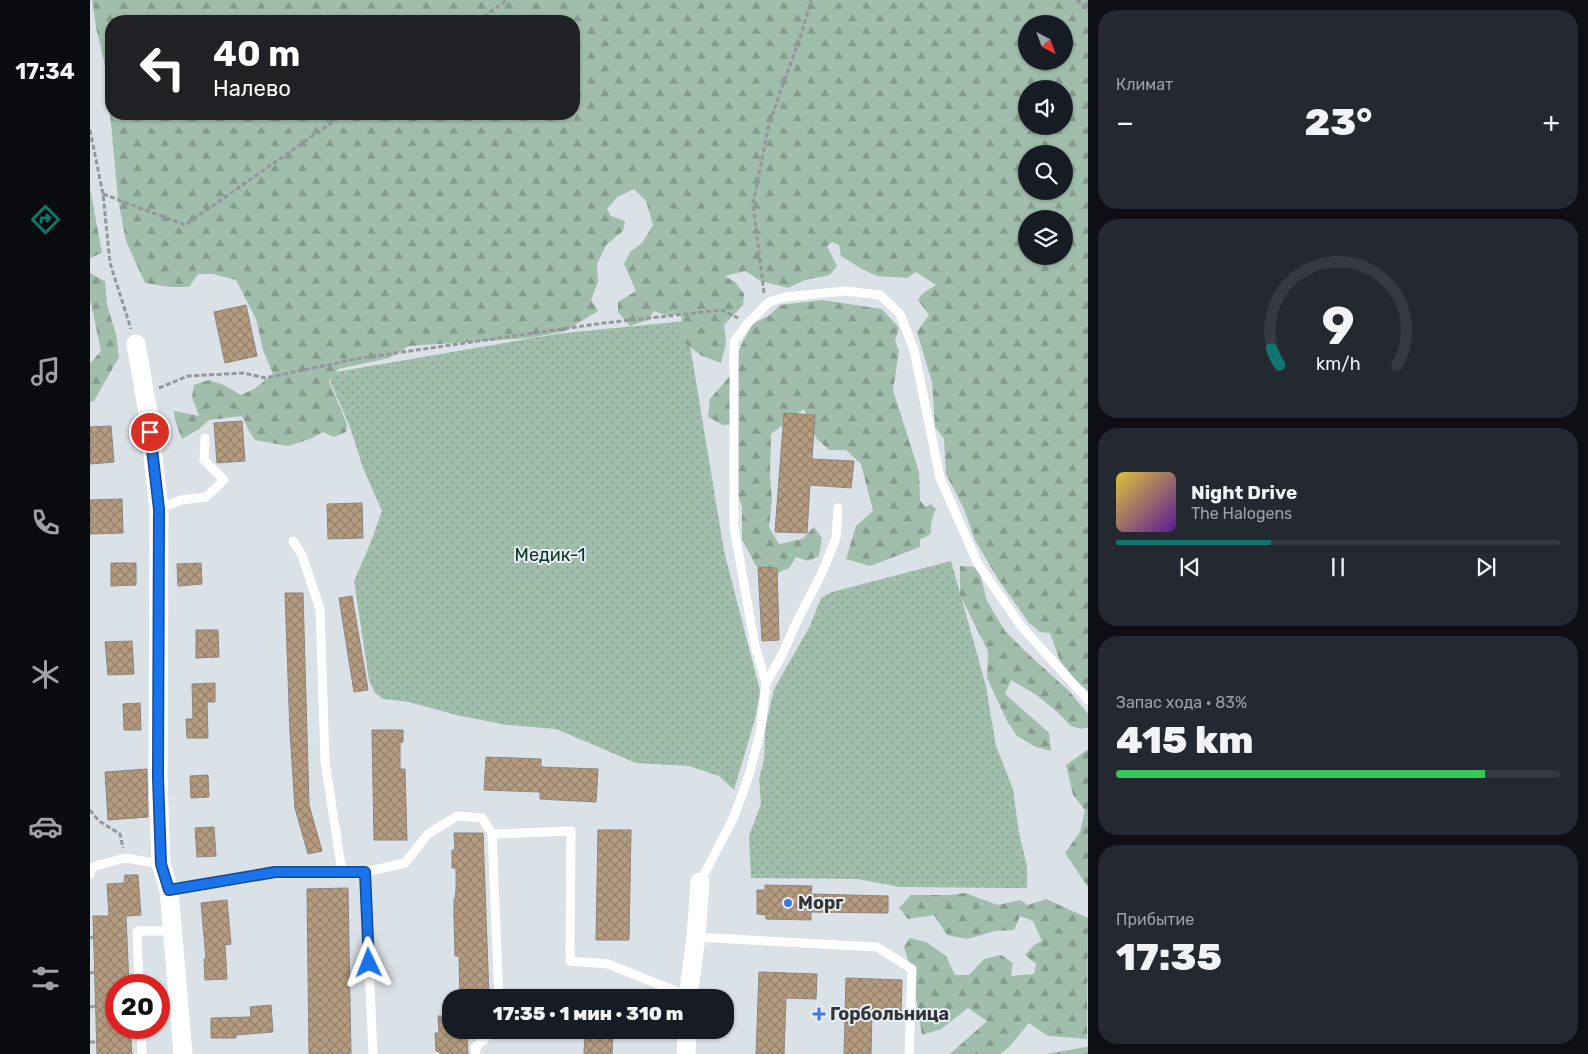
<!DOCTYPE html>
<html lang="ru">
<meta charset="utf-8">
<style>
body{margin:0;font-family:Rubik,sans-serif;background:#242831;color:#f1f3f6;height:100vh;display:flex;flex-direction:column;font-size:19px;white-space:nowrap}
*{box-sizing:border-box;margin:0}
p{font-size:16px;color:#9ea1a6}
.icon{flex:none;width:28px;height:28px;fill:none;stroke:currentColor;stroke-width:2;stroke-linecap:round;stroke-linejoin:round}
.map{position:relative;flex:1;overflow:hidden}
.sheet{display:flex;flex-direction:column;gap:10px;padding:10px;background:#0d0f14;width:500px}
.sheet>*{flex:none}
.banner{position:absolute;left:15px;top:15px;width:475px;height:105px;border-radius:20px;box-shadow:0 1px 4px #0004;background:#202124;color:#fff;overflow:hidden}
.needle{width:32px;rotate:139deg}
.controls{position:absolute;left:928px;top:15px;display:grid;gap:10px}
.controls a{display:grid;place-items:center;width:55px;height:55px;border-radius:50%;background:#171b24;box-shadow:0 1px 4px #0004;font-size:25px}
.speed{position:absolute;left:15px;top:974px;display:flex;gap:10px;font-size:25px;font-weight:700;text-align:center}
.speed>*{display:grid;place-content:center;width:65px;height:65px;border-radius:50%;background:#171b24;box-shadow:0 1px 4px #0004;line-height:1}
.speed .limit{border:8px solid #d22;background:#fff;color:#111}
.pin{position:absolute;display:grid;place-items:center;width:42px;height:42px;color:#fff;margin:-21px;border:2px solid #fff;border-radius:50%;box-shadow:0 1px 5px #0007}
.me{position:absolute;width:55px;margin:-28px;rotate:358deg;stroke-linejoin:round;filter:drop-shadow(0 0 4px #0008)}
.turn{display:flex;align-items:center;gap:18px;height:105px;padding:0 25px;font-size:22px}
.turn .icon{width:65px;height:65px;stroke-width:2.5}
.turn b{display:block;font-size:35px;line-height:42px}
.big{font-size:38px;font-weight:800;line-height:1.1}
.sheet .widget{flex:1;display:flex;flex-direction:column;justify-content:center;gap:8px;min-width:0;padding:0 18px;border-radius:20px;background:#242831}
.sheet .dial{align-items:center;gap:0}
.dial svg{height:130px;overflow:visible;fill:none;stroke:#363941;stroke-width:7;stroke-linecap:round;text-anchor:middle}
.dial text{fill:#f1f3f6;stroke:none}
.song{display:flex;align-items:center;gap:15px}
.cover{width:60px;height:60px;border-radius:8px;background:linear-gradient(135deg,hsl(50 70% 55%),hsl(270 70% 35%))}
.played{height:5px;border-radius:2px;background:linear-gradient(90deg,#0f766e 35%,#363941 35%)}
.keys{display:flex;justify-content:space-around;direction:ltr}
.heat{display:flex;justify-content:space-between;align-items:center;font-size:28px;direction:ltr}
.charge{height:8px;border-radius:4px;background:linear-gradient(90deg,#34c759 83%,#363941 0)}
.trip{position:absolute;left:352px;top:989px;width:292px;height:50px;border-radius:20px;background:#171b24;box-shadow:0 1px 4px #0004;font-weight:800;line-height:50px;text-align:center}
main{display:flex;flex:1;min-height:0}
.dock{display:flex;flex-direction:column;width:90px;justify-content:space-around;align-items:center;background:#090b0e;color:#9ea1a6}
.dock .icon{width:35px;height:35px}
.dock .selected{color:#0f766e}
.dock b{font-size:22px;color:#f1f3f6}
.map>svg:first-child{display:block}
.green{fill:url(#green-dots)}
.forest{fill:url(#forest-firs);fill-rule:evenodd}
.building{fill:url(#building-cross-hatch);stroke:#8c8680}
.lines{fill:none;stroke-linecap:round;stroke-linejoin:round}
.path{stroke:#92979b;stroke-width:3;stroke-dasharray:5 2.5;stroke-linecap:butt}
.service{stroke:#fff;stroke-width:9}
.minor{stroke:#fff;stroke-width:19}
.route-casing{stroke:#114b97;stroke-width:12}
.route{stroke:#1a73e8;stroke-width:9}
.poi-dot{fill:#3c78e7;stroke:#e7eef4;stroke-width:2}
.labels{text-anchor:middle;stroke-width:4;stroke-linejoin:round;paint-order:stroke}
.park-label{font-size:18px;fill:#06341f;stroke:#e7eef4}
.poi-label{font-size:18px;font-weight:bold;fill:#333638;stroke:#e7eef4;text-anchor:start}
</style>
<main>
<nav class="dock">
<b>17:34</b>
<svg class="icon selected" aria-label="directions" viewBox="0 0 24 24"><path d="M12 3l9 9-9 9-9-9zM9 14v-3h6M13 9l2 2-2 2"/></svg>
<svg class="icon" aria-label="music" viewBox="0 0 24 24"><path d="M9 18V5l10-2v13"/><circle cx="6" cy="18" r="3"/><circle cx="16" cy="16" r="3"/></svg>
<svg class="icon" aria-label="phone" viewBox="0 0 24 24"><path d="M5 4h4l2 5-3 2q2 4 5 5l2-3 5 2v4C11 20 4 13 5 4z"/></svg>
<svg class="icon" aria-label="climate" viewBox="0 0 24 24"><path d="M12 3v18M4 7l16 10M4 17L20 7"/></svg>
<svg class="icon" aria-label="car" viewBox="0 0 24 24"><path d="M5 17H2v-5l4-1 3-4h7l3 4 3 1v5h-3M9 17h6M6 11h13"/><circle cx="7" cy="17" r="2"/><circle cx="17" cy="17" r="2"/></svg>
<svg class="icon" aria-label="filters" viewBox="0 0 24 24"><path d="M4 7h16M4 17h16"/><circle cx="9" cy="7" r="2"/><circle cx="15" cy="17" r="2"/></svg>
</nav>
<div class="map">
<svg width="998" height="1054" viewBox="0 0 998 1054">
<defs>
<pattern id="green-dots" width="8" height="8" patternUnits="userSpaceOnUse" patternTransform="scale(1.25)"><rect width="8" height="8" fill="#a1beac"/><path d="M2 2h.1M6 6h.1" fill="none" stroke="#849b8d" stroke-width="1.8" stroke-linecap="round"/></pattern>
<pattern id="forest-firs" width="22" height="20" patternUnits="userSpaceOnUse" patternTransform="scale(1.25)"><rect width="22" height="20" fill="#a1beac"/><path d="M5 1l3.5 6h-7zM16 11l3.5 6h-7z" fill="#849b8d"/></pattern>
<pattern id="building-cross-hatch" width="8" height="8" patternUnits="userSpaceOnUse" patternTransform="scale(1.25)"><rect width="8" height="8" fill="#b69d82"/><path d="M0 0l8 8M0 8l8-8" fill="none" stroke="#95816b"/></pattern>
</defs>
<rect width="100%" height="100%" fill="#dae1e7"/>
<!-- green -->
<g class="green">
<polygon points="596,321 634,551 670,691 665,719 644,790 629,776 599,766 546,763 466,729 417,725 366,715 319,702 293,699 285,693 279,680 264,581 280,544 292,511 273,468 260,427 241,383 240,373 466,334"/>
<polygon points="861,561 896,686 906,746 923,789 929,833 937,866 937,888 810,887 768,879 661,878 659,836 671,804 669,779 674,759 675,729 684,689 720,626 731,598 742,592"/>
</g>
<!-- forest -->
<g class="forest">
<path d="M2 0H998V691L986 681 970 661 960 633 950 632 939 623 908 579 885 540 874 509 856 474 854 439 845 427 842 382 827 332 839 315 828 300 832 294 846 285 826 272 817 278 787 276 772 269 751 256 749 245 742 242 737 246 747 266 740 275 715 280 698 288 671 281 655 271 635 276 646 283 654 294 653 305 634 325 636 343 631 363 612 356 593 342C590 332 593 323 591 313L579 316 564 311 558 320 540 326 528 312V302L546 291 534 264 540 252 552 243 563 225 556 201 544 189 527 197 517 209 521 216 535 221 533 231 516 245 507 264 508 282 501 300 508 311 475 331 440 338 319 346 299 358 248 369 239 381 257 424 256 432 244 437 233 432 223 438 198 446 165 440 158 429 152 416 119 420 109 429 92 439 85 420 84 411 109 416 102 397 104 385 119 380 134 385 151 395 164 389 183 374 173 350 166 319 146 280 123 274H108L99 287H80L55 283 36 241 28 199 16 70 6 27ZM21 21H484V114H21ZM936 24H974V61H936ZM936 89H974V126H936ZM936 154H974V191H936ZM936 219H974V256H936Z"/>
<polygon points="0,188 12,253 0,258"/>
<polygon points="0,273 15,281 17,305 26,334 29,357 4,401 0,402 0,364 11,351 0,299"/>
<path d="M732 300 792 309 809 328 805 341 809 351 803 390 829 472 830 500 835 507 841 504 846 509C842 517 840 524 841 533L836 537 830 539V547L780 566 756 559 766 526 783 511 771 464 756 450H739L726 438 714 409 681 434 680 476 682 500 679 527 689 544 712 539 724 527 732 538 729 556 718 561 706 557 699 568 688 573 666 566 652 539V507L643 481 645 424 633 425 618 417 620 399 644 371 650 348 662 324 680 315 690 305Z"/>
<polygon points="870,566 888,567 897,601 915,631 938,654 979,691 998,714 998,727 991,729 981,726 965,710 945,694 921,680 915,694 959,733 961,751 946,747 927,736 917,721 897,678 898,651 870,595"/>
<polygon points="997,750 998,750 998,887 975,853 990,832 995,810 983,795 976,765"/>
<polygon points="875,893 908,905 930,900 938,905 956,899 998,918 997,1039 958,1036 939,1023 919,1047 910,1054 860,1054 897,1021 878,1008 851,1029 832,1035 822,974 814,947 820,938 836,942 856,956 865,975 879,975 894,959 911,955 923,963 921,976 944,974 946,964 935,955 944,945 952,941 943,921 930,916 924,930 905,931 877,939 857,935 844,915 818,919 809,908 821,895 859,895"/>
<polygon points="996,1047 998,1047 998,1054 956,1054"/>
</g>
<!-- building -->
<g class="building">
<polygon points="156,305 167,356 135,363 124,312"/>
<polygon points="694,413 725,415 722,459 764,461 761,488 720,485 717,533 685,532"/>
<polygon points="152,421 155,461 127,463 124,423"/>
<polygon points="21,426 24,462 0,464 0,427"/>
<polygon points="32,499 33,533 0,534 0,500"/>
<polygon points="272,503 273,538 238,539 237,504"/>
<polygon points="21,563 46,563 46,585 21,586"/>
<polygon points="111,563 112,584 88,586 87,564"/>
<polygon points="668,567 687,568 689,640 672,641"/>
<polygon points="195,593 213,593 219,805 232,851 218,854 205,808 200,732"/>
<polygon points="262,596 278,690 264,692 249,598"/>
<polygon points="106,630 128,630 129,657 106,658"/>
<polygon points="42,641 44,674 18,675 15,642"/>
<polygon points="125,683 125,702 117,702 118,738 97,738 96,719 103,719 102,684"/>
<polygon points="50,703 51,730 34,730 33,704"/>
<polygon points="282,730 313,730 313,742 310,743 310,769 315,769 317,840 284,840"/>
<polygon points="396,757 451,759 451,767 508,769 506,802 450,799 450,792 394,790"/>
<polygon points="57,769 58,817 18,820 15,772"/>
<polygon points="118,775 119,797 101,798 100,776"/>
<polygon points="124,827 126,856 107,857 105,828"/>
<polygon points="508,830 541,830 539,940 506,940"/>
<polygon points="364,833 393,833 399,998 370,998 369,956 365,956 364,916 364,899 365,899 366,889 366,868 362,868 362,850 365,850"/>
<polygon points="35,875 48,875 51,915 36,916 39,985 26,985 26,1028 40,1028 42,1054 7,1054 3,916 19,916 17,884 34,883"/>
<polygon points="675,885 722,886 721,894 798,896 798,913 721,912 721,920 676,919 676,915 667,914 667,890 675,890"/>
<polygon points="258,888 261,1054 219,1054 217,889"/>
<polygon points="137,900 141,944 135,945 137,979 115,980 114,959 116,959 111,903"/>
<polygon points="669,972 727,974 726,999 696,998 694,1054 666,1054"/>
<polygon points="756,978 812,980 811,1014 782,1013 781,1054 754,1054"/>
<polygon points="181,1005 183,1032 146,1035 146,1038 121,1038 121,1018 161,1017 160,1007"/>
<polygon points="348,1016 361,1016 361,1030 377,1030 378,1054 350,1054 350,1052 346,1051 345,1033 349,1033"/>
<polygon points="495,1030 523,1030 522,1054 494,1054"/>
</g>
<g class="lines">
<!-- path -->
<g class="path">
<polyline points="987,0 998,11"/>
<polyline points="387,21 417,0"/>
<polyline points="0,130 13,194 20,263 41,329"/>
<polyline points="13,194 95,225 254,114"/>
<polyline points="674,293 663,204 679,124 713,29 721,0"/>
<polyline points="69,388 98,376 154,373 175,378 271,358 514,323 632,310 648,318"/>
<polyline points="0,810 9,821 30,834 33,848"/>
<polyline points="0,938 3,937"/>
<polyline points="0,973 5,972"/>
<polyline points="0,1007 6,1006"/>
<polyline points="0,1042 7,1042"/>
</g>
<!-- service -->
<g class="service">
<polyline points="69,509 91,500 116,497 134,480 114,460 115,438"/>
<polyline points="203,541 212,555 230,609 235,761 252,872"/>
<polyline points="676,683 665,646 644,527 644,342 658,323 679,302 695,297 755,291 790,295 810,314 824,350 850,478 888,564 931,626 998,700"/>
<polyline points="402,834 481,831 480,961 518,964 598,996"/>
<polyline points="275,872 283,1054"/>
<polyline points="0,875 2,867 35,858 71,864"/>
<polyline points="610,882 644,817 660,772 671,728 676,683 692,655 707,621 732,573 746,538 748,508"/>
<polyline points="79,890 185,872 275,872 315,863 338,834 367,816 392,818 402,834 409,998"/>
<polyline points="606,937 787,947 822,969 819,1054"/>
<polyline points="49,985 47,931 83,931"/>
<polyline points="51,1028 52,1054"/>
<polyline points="386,1054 385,1048 404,1030"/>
</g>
<!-- minor -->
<g class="minor">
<polyline points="46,344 58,413 69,509 68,777 71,864 79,890 93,1054"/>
<polyline points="598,998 606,937 610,882"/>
<polyline points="596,1054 597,1030"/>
</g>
</g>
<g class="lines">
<defs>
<polyline id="route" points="60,432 69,509 68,777 71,864 79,890 185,872 275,872 279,963"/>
</defs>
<!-- route casing -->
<use href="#route" class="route-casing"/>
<!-- route -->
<use href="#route" class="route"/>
</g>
<!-- markers -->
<g class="poi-dot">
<circle cx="698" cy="903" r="5"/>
<path d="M726.5 1006.5h5v5h5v5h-5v5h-5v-5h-5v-5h5z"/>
</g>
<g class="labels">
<!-- park labels -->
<g class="park-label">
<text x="460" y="561">Медик-1</text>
</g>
<!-- poi labels -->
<g class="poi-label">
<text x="708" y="909">Морг</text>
<text x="740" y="1020">Горбольница</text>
</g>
</g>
</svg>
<div class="controls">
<a><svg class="needle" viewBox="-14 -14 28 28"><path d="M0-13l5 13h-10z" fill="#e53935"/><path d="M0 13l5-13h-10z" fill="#9ea1a6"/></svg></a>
<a><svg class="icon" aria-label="sound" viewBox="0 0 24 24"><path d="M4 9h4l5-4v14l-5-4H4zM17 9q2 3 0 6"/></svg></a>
<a><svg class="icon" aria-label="search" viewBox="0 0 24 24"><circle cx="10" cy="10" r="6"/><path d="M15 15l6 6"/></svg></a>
<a><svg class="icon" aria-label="layers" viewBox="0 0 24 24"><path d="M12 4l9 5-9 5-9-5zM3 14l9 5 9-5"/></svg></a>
</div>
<div class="speed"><div class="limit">20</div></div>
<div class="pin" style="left:60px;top:432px;background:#d93025"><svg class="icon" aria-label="arrive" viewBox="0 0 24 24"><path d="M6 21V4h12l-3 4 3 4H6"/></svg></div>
<svg class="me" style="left:279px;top:963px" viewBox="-20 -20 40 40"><path d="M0-17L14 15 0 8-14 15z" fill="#1a73e8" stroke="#fff" stroke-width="4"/></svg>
<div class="trip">17:35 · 1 мин · 310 m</div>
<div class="banner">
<div class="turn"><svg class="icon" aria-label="left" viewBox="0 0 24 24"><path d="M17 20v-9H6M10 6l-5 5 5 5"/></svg><div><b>40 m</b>Налево</div></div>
</div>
</div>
<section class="sheet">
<div class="widget"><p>Климат</p>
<div class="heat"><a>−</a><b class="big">23°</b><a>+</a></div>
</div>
<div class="widget dial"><svg viewBox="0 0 100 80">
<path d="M14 69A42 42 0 1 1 86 69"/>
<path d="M14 69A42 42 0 0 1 9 59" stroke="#0f766e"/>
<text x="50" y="56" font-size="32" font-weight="700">9</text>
<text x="50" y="72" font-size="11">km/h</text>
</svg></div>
<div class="widget">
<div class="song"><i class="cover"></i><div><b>Night Drive</b><p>The Halogens</p></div></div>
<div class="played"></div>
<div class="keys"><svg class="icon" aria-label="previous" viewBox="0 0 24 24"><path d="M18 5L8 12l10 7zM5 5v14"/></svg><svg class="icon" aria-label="pause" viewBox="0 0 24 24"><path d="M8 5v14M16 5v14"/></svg><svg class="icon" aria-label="next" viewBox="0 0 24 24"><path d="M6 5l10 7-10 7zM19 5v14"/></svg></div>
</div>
<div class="widget"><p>Запас хода · 83%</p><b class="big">415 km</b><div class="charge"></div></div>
<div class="widget"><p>Прибытие</p><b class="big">17:35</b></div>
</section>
</main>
